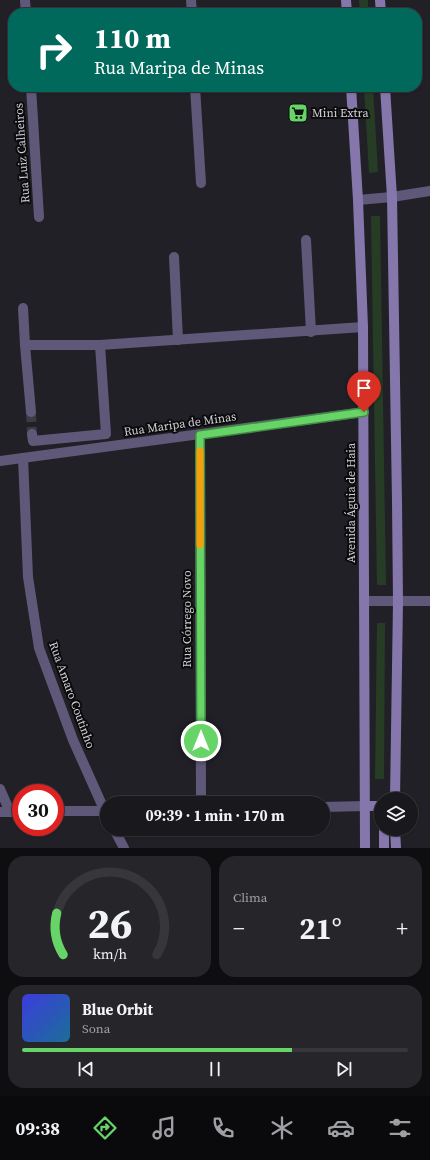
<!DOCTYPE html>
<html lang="pt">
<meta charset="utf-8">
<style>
body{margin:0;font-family:"Source Serif 4",serif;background:#26252a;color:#f1f3f6;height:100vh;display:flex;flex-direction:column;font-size:15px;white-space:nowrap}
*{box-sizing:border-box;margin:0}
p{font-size:13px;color:#9fa0a4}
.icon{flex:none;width:22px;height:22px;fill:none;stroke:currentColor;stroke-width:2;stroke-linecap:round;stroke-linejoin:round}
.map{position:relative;height:848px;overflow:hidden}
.side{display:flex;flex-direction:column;gap:8px;padding:8px;background:#0e0d10;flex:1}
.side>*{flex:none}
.guide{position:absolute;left:8px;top:8px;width:414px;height:84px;border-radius:16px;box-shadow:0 1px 3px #0004,0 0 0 1px #37373b;background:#00695c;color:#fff;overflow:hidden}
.controls{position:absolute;left:374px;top:792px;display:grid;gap:8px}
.controls a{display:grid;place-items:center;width:44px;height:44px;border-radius:50%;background:#19181d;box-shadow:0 1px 3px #0004,0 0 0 1px #37373b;font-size:20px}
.speed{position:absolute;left:12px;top:784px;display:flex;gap:8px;font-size:20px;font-weight:700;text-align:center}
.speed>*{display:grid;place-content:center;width:52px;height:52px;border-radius:50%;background:#19181d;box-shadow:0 1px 3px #0004,0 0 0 1px #37373b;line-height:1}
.speed .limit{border:6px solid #d22;background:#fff;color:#111}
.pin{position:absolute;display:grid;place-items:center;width:34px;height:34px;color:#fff;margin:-41px -17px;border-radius:50% 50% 50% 0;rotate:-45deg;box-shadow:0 0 4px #0007}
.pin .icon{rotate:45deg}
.me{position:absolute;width:44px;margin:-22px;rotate:0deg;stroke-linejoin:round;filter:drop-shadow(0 0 3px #0008)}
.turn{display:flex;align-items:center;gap:14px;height:84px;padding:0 20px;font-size:18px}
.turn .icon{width:52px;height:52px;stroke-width:2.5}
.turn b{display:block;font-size:28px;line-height:34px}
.big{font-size:30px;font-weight:700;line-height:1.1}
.side .tile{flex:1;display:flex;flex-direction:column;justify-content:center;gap:6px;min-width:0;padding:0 14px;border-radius:16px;background:#26252a}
.side .dial{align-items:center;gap:0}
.dial svg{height:104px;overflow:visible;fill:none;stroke:#37373b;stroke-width:7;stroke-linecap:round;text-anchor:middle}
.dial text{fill:#f1f3f6;stroke:none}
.song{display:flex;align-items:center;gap:12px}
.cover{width:48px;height:48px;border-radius:6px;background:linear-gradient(135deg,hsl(240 70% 55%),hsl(200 70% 35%))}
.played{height:4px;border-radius:2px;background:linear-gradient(90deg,#66d466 70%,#37373b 70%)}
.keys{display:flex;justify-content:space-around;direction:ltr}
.heat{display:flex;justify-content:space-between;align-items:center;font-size:22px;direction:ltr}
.side .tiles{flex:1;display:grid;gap:8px;grid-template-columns:1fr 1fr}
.tile:last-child{grid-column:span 2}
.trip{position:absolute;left:100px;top:796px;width:230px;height:40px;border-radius:20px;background:#19181d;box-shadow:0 1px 3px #0004,0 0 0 1px #37373b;font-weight:700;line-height:40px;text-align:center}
.tabs{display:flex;height:64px;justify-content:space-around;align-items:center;background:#0a0a0c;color:#9fa0a4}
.tabs .icon{width:28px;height:28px}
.tabs .on{color:#66d466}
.tabs b{font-size:18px;color:#f1f3f6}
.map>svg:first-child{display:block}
.green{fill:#263c25}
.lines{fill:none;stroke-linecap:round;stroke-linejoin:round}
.street-tunnel{stroke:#3c3b41;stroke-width:10;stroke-dasharray:10 5;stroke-linecap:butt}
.lane{stroke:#605879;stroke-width:10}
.street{stroke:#605879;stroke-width:10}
.secondary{stroke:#8577ab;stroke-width:10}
.route-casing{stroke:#428a42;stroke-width:10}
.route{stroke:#66d466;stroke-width:7}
.slow{stroke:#f59e0b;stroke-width:7}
.labels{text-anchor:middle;stroke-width:4;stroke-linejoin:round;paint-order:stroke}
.poi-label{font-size:12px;fill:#d2d1d6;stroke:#0b0a0d;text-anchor:start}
.street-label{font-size:12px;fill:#d2d1d6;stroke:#0b0a0d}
</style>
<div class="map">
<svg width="430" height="848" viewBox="0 0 430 848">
<rect width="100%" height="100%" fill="#212027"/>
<!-- green -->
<g class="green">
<polygon points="359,0 368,0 368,13 360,13"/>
<polygon points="364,87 373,87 378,172 369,173"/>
<polygon points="371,216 380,216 386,585 377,585"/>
<polygon points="377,623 385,623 384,779 375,779"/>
</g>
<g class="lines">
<!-- street-tunnel -->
<polyline class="street-tunnel" points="31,412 32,434"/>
<!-- lane -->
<polyline class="lane" points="0,789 10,812"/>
<!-- street -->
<g class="street">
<polyline points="25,0 26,13"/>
<polyline points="191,0 192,13"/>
<polyline points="31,87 39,217"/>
<polyline points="195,87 201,183"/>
<polyline points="358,200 392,197 430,191"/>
<polyline points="306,240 311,332"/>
<polyline points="174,257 178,340"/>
<polyline points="23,308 25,345 31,412"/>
<polyline points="25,345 100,345 363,327"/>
<polyline points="32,434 33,441 106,434 100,345"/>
<polyline points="200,435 201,803"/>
<polyline points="23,458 28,577 39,648 73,740 107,816"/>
<polyline points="0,461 364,412"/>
<polyline points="364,601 430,601"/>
<polyline points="323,807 365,806"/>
<polyline points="55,811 107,811"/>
<polyline points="0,812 21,812"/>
<polyline points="114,829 124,848"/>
</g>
<!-- secondary -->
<g class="secondary">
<polyline points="346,0 347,13"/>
<polyline points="380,0 381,13"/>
<polyline points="351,87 358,200 363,327 365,848"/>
<polyline points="385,87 392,197 397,501 398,601 395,799"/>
<polyline points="365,806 381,806"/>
<polyline points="384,829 384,848"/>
<polyline points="395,829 396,848"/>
</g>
</g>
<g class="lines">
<defs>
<polyline id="route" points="201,741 200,435 364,412"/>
</defs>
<!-- route casing -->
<use href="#route" class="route-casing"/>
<!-- route -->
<use href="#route" class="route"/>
<!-- slow -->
<polyline class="slow" points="200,451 200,545"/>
</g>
<!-- icons -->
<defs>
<symbol id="supermarket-square" viewBox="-11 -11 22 22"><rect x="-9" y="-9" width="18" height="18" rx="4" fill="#66d466" stroke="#0b0a0d"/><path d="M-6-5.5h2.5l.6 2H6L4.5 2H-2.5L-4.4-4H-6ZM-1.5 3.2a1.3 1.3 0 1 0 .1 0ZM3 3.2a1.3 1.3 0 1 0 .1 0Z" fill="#111"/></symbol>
</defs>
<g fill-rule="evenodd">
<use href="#supermarket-square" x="287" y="102" width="22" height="22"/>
</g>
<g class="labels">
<!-- poi labels -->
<g class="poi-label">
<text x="312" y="117">Mini Extra</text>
</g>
<!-- street labels -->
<g class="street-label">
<text transform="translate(22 153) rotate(-94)" y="4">Rua Luiz Calheiros</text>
<text transform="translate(180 424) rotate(-8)" y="4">Rua Maripa de Minas</text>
<text transform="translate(351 503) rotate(-90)" y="4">Avenida Águia de Haia</text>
<text transform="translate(187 619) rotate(-90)" y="4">Rua Córrego Novo</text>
<text transform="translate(72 695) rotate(70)" y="4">Rua Amaro Coutinho</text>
</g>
</g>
</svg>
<div class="controls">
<a><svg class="icon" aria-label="layers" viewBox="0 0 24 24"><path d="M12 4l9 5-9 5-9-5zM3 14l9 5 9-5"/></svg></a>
</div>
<div class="speed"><div class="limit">30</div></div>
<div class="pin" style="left:364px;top:412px;background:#d93025"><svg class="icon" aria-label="arrive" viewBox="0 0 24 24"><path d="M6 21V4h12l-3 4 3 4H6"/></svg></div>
<svg class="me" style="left:201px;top:741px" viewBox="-20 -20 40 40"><circle r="17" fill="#66d466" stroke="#fff" stroke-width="3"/><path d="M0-11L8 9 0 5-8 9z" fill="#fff"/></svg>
<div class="trip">09:39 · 1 min · 170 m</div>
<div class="guide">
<div class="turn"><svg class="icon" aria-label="right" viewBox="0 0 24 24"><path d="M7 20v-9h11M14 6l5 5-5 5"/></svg><div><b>110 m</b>Rua Maripa de Minas</div></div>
</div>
</div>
<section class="side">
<div class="tiles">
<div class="tile dial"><svg viewBox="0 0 100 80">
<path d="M14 69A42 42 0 1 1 86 69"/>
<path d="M14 69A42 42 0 0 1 9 37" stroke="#66d466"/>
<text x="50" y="56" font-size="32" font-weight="700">26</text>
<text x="50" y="72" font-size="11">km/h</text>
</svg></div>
<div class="tile"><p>Clima</p>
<div class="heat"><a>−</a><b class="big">21°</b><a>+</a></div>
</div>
<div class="tile">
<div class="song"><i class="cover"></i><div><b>Blue Orbit</b><p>Sona</p></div></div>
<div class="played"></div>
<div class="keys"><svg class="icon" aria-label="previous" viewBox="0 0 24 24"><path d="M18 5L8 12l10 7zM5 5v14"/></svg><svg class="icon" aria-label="pause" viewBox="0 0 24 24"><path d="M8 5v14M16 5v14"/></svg><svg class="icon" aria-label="next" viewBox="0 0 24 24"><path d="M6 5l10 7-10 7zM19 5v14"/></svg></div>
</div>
</div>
</section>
<nav class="tabs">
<b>09:38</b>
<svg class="icon on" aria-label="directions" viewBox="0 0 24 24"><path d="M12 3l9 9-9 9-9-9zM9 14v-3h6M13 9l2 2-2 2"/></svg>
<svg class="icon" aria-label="music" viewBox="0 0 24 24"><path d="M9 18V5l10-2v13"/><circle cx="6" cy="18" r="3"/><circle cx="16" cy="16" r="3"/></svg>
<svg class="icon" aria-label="phone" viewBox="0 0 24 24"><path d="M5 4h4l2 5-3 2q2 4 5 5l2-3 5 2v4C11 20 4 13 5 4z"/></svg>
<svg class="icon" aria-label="climate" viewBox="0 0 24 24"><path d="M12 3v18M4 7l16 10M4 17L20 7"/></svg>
<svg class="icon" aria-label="car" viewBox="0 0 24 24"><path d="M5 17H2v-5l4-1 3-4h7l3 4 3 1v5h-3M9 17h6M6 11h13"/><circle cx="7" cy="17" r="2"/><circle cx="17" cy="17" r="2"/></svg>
<svg class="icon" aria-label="filters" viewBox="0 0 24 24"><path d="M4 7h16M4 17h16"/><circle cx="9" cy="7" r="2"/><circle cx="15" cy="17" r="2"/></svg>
</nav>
